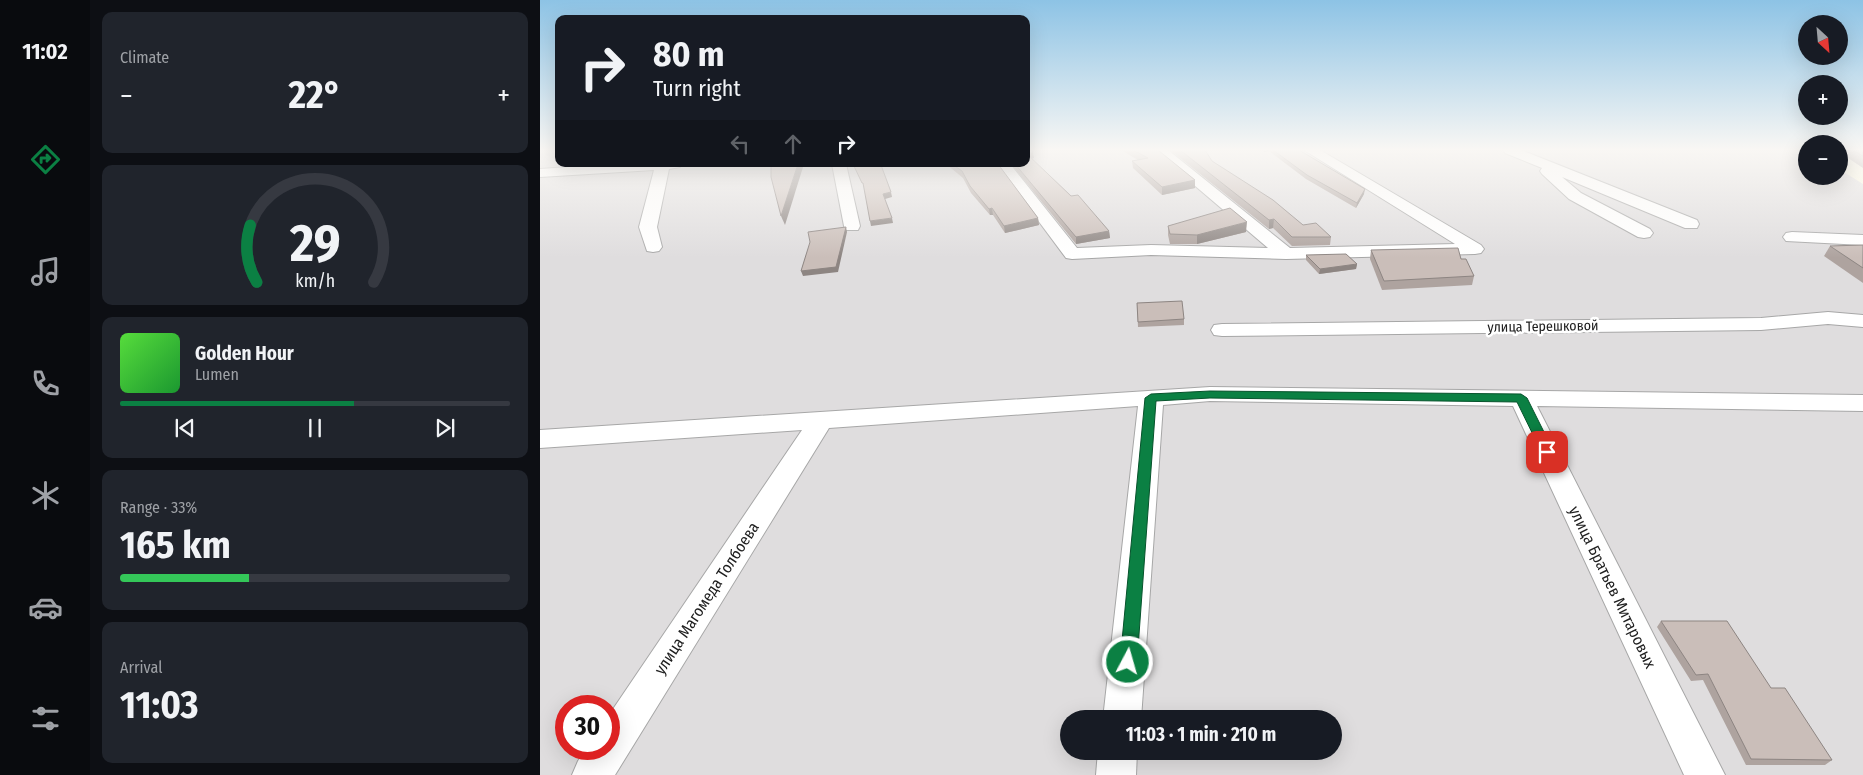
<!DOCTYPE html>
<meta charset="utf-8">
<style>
body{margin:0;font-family:"Fira Sans Condensed",sans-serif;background:#20242c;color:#f1f3f6;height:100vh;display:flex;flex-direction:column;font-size:19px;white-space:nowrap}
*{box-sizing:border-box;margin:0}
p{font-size:16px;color:#9ea1a6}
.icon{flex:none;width:28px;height:28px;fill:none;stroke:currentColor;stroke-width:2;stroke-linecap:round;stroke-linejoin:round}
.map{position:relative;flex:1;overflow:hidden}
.side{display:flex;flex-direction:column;gap:12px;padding:12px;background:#0d0f14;width:450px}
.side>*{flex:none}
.hud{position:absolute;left:15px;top:15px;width:475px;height:152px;border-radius:10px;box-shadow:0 5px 20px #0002;background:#171b24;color:#f1f3f6;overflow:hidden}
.needle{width:32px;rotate:154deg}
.buttons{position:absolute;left:1258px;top:15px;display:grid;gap:10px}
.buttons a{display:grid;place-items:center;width:50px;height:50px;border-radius:50%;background:#171b24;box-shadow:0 5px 20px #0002;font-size:25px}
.speed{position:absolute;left:15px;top:695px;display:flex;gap:10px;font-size:25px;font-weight:700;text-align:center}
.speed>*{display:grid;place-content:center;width:65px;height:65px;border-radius:50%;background:#171b24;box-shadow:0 5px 20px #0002;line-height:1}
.speed .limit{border:8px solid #d22;background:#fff;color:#111}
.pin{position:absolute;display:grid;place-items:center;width:42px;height:42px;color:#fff;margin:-21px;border-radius:10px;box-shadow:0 2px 8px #0006}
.me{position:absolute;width:55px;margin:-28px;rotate:6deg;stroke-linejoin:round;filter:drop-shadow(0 0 4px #0008)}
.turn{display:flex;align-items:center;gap:18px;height:105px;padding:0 15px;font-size:22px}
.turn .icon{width:65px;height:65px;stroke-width:2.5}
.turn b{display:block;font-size:35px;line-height:42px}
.lanes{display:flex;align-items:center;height:48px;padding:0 15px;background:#0003;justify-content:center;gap:25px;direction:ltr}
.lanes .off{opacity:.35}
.big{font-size:38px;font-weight:700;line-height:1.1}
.side .tile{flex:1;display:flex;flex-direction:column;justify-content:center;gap:8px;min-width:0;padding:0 18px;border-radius:10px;background:#20242c}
.side .dial{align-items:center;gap:0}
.dial svg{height:130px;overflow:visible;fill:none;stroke:#363941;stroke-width:7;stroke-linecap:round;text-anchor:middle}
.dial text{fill:#f1f3f6;stroke:none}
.song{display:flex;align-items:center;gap:15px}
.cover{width:60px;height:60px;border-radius:8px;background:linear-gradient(135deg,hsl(110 70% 55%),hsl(130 70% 35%))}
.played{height:5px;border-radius:2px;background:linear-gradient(90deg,#0b8043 60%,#363941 60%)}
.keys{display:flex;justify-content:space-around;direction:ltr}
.heat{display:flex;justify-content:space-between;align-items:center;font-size:28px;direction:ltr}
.charge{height:8px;border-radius:4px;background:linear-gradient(90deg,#34c759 33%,#363941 0)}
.trip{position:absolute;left:520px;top:710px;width:282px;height:50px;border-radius:25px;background:#171b24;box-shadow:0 5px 20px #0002;font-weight:700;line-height:50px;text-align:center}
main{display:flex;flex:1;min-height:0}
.menu{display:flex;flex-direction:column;width:90px;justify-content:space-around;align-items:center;background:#090b0e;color:#9ea1a6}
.menu .icon{width:35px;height:35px}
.menu .current{color:#0b8043}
.menu b{font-size:22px;color:#f1f3f6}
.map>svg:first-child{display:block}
.residential{fill:#dfddde;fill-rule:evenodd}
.education{fill:#fffce2}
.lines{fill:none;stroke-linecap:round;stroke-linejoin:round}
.street-casing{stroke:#a7a7a7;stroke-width:2}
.street{fill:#fff;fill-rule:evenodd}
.wall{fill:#aea39f}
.shaded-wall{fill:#8d8582}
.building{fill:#cabeb9;stroke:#8d8582}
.route{fill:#0b8043;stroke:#07532c}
.labels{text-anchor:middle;stroke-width:5;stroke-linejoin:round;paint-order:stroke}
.street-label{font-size:14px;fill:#202020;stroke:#fff}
.near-street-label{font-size:16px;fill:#202020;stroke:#fff}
</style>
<main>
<nav class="menu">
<b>11:02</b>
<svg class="icon current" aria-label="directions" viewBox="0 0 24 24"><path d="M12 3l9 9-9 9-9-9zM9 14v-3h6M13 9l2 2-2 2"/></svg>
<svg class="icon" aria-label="music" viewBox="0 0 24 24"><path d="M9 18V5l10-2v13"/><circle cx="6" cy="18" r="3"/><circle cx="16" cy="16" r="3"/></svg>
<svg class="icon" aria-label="phone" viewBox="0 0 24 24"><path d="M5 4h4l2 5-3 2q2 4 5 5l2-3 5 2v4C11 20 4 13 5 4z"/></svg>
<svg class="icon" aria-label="climate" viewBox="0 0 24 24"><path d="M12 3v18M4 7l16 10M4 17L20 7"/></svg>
<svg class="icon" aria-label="car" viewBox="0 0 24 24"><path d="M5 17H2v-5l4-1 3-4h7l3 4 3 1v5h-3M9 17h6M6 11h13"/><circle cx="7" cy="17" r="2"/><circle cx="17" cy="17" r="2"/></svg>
<svg class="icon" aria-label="filters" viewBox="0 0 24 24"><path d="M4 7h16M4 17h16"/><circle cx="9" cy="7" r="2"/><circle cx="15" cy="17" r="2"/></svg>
</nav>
<section class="side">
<div class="tile"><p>Climate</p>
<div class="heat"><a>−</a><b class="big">22°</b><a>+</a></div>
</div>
<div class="tile dial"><svg viewBox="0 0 100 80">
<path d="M14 69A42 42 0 1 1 86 69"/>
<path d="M14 69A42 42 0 0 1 10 34" stroke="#0b8043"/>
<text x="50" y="56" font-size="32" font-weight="700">29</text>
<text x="50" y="72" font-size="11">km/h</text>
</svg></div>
<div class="tile">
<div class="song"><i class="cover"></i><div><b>Golden Hour</b><p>Lumen</p></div></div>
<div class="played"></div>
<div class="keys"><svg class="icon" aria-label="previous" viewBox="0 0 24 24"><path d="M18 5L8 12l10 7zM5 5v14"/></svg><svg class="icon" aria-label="pause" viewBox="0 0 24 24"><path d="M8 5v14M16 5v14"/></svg><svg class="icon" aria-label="next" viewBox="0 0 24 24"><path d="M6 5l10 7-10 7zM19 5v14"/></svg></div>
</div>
<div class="tile"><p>Range · 33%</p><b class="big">165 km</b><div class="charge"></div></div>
<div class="tile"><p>Arrival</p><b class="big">11:03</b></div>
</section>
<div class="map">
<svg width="1323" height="775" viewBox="0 0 1323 775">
<rect width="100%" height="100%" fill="#f1ede7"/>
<!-- residential -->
<path class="residential" d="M0 150H19V164H486V150H1266V176H1299V150H1323V775H0ZM26 706H69V749H26ZM529 719H794V751H529Z"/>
<!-- education -->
<polygon class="education" points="1299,150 1323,150 1323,184 1299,169"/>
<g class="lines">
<defs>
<g id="street">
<polygon points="613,150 628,150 750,248 915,244 764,150 780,150 941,245 944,249 941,253 935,254 746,259 611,255 532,259 526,258 456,164 470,164 537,248 611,245 728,248"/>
<polygon points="963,150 981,150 1157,220 1159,224 1157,228 1145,228 1022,177 1041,193 1110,229 1113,233 1110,237 1104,238 1098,237 1029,199 1002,174 1000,171 1002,168 965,153"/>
<polygon points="73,164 142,164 140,167 129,169 117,227 122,247 119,251 113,252 107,251 99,227 114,170 0,177 0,169"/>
<polygon points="292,164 306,164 320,226 318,230 306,230 304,226"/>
<polygon points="1252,232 1323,235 1323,245 1246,241 1243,237 1246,233"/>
<polygon points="1288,312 1323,315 1323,327 1288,324 1221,330 682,336 674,335 671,330 674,325 682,324 1221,318"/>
<polygon points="670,387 1323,395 1323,411 997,406 1185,775 1144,775 973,406 670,401 623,405 601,719 563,719 598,406 289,428 75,775 32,775 38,761 46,749 69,749 69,715 262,430 0,448 0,430"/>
<polygon points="558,751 597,751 596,775 556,775"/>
</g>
</defs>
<!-- street casing -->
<use href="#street" class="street-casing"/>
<!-- street -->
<use href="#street" class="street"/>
</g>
<!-- wall -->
<g class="wall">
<polygon points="486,150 494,158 492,159 569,231 570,238 536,244 471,164 486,164"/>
<polygon points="581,150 618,150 655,180 655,188 622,195 593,168 592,161 598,160"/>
<polygon points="630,150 665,150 672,161 763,225 791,237 790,245 752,246 733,228 729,229"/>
<polygon points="721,150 759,150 824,194 816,208 766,179 729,151 724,152"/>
<polygon points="1299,150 1323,150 1323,168 1299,152"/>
<polygon points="406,164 458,164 498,218 499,225 465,233 453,215 450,215 431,193 423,178"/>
<polygon points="628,226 706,232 657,244 630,244 628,235"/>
<polygon points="1323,245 1323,283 1284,256 1290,246"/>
<polygon points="831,250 921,259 934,276 932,285 842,290 830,259"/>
<polygon points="766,255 817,264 816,269 779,274 766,260"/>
<polygon points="597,303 644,319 644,325 598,327"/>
<polygon points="1121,621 1231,688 1292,760 1285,765 1206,765 1163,680 1151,681 1117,627"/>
</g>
<!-- shaded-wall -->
<g class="shaded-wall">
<polygon points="724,150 729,150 729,151 724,152"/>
<polygon points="493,152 494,158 487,159 486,153"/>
<polygon points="258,164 264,164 245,225 241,216"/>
<polygon points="655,180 655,188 622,195 622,187"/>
<polygon points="825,189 824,194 816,208 817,203"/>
<polygon points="351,192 352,197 345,199 343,194"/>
<polygon points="452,208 453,215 450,215 449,209"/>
<polygon points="352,218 353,223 331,226 330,221"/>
<polygon points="498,218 499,225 465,233 464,226"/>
<polygon points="734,219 733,228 729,229 729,220"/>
<polygon points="707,222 706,232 657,244 657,235"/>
<polygon points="306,227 307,232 298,272 263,276 261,271"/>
<polygon points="569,231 570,238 536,244 536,237"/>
<polygon points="817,264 816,269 779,274 780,269"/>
</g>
<!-- building -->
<g class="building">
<polygon points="486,150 491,150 493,152 486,153 531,196 538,195 569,231 536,237 475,164 486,164"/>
<polygon points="593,150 618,150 655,180 622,187 592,161 608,158"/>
<polygon points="640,150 665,150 672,161 733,200 763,225 776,223 791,237 752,237 734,219 729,220"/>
<polygon points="733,150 759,150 825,189 817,203 767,175"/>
<polygon points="1312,150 1323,150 1323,156"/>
<polygon points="231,164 258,164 241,216 231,177"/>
<polygon points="313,164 333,164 333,166 341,165 351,192 343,194 352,218 330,221 323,183 322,183"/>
<polygon points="412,164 458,164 498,218 464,226 452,208 449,209 430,186 422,171"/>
<polygon points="690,208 707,222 657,235 630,234 628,226"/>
<polygon points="306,227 296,267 261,271 270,242 268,232"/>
<polygon points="1323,245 1323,268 1290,246"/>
<polygon points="918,248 921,259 926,259 934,276 844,281 831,250"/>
<polygon points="806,254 817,264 780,269 766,255"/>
<polygon points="642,301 644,319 598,322 597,303"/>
<polygon points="1121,621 1187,621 1231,688 1245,688 1292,760 1211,759 1168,674 1156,675"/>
</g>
<!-- sky -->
<linearGradient id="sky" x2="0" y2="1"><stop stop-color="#8dc3e5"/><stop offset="0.58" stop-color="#f9f7f4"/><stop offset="1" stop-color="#f9f7f4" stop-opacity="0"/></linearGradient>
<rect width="1323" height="258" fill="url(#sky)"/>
<!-- route -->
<polygon class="route" points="670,391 981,394 987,398 1014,452 1012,455 1003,455 977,402 670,398 616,401 597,662 594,667 588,670 582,667 580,662 605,398 611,394"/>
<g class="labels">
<!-- street labels -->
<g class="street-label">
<text transform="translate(1003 326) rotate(-1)" y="5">улица Терешковой</text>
</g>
<!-- near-street labels -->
<g class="near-street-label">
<text transform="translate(1073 587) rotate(64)" y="6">улица Братьев Митаровых</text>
<text transform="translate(166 598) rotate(-57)" y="6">улица Магомеда Толбоева</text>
</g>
</g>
</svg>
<div class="buttons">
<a><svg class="needle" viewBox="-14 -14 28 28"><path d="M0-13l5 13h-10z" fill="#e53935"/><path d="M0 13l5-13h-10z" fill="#9ea1a6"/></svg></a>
<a>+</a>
<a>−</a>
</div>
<div class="speed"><div class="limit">30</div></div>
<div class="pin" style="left:1007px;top:452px;background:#d93025"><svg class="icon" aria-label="arrive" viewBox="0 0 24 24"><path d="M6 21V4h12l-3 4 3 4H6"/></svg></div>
<svg class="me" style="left:588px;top:662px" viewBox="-20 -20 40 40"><circle r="17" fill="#0b8043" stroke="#fff" stroke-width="3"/><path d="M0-11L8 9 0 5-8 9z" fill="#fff"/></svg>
<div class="trip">11:03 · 1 min · 210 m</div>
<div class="hud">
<div class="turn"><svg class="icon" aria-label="right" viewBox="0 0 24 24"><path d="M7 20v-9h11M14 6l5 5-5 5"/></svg><div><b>80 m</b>Turn right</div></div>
<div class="lanes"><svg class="icon off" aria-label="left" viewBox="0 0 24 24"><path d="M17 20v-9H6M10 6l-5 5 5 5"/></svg><svg class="icon off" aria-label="ahead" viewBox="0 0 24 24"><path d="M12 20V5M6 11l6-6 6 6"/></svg><svg class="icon" aria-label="right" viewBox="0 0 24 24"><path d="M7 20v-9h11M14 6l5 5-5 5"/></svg></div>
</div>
</div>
</main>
